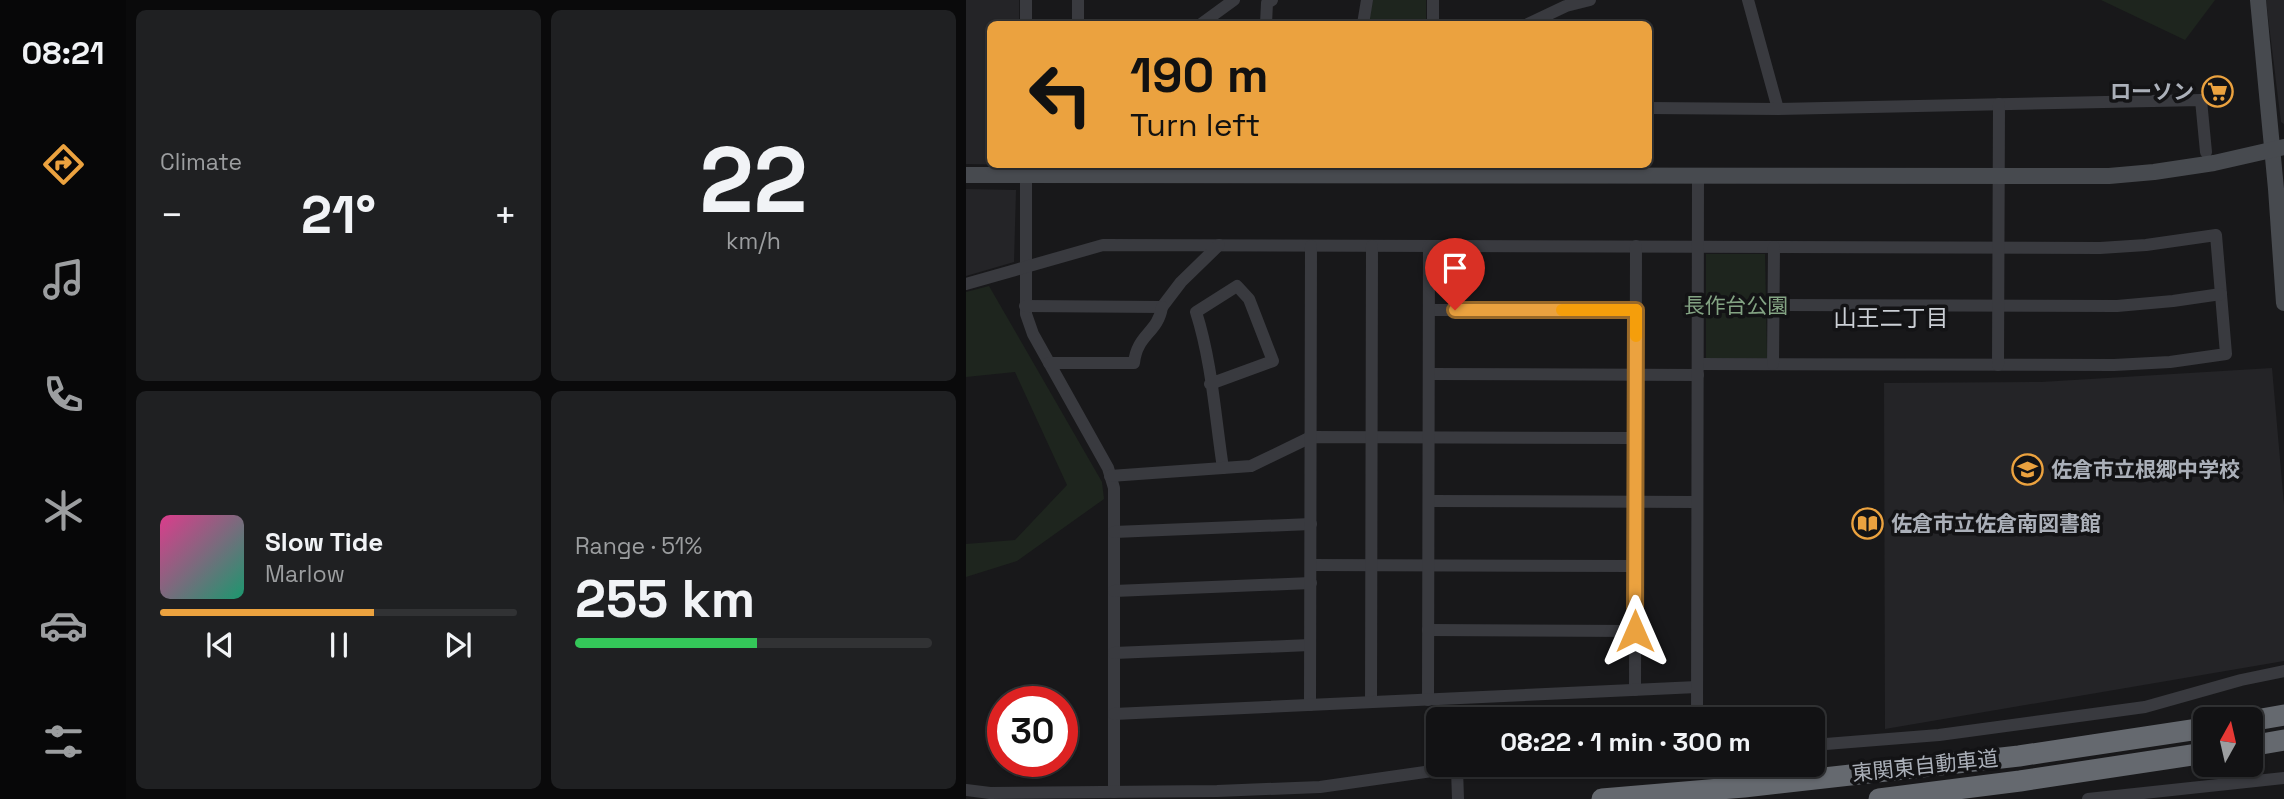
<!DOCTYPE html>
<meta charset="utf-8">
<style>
body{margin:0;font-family:"Space Grotesk","Noto Sans JP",sans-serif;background:#1f2022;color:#f1f3f6;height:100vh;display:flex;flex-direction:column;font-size:26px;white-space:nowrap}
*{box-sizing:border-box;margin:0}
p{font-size:23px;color:#9c9ea0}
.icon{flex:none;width:38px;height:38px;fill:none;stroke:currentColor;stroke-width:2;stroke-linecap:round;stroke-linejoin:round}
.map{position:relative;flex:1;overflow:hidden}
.details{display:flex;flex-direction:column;gap:10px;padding:10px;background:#0a0a0b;width:840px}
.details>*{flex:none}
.top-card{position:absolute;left:21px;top:21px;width:665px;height:147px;border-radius:10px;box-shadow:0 2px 5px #0004,0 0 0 2px #313234;background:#eba23f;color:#111;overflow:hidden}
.needle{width:46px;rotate:8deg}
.fabs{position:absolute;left:1227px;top:707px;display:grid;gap:14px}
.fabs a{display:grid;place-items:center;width:70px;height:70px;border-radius:10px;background:#121214;box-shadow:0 2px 5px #0004,0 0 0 2px #313234;font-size:35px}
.speed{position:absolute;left:21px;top:686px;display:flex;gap:14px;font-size:35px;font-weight:700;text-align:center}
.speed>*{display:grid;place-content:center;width:91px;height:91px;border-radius:50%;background:#121214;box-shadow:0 2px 5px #0004,0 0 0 2px #313234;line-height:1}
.speed .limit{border:10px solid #d22;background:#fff;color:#111}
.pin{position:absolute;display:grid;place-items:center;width:60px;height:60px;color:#fff;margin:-72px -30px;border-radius:50% 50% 50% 0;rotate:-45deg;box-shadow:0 0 7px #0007}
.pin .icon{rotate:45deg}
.me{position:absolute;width:77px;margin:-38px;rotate:0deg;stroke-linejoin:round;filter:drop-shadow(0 0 5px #0008)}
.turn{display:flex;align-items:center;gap:24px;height:147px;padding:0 28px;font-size:32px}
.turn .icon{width:91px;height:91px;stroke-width:2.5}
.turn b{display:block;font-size:49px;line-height:60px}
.big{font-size:52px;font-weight:700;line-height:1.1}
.details .card{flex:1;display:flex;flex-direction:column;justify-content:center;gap:10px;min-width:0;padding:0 24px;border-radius:10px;background:#1f2022}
.details .dial{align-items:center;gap:0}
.dial b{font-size:91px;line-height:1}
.song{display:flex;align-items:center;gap:21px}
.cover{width:84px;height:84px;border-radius:10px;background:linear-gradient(135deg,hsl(330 70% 55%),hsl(160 70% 35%))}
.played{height:7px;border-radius:4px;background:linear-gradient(90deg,#eba23f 60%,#313234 60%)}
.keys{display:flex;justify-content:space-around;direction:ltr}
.heat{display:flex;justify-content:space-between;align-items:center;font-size:38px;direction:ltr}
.charge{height:10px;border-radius:5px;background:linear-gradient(90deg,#34c759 51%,#313234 0)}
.details .tiles{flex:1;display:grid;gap:10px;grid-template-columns:repeat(2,1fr)}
.trip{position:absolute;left:460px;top:707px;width:399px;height:70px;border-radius:10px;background:#121214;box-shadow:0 2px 5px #0004,0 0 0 2px #313234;font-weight:700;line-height:70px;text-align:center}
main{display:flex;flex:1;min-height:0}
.tabs{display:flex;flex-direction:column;width:126px;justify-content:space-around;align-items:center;background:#070708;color:#9c9ea0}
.tabs .icon{width:49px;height:49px}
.tabs .active{color:#eba23f}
.tabs b{font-size:32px;color:#f1f3f6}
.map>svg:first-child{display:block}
.built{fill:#242427}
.green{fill:#1e251e}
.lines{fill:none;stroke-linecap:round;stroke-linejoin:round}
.street{stroke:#393a3f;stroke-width:12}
.secondary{stroke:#474a4f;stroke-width:16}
.highway{stroke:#65696f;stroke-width:21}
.route-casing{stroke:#996929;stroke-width:18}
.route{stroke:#eba23f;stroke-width:12}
.slow{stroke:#f59e0b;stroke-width:12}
.labels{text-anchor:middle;stroke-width:7;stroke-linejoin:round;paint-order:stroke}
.poi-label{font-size:21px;font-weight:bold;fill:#abb0b9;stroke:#131315;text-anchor:start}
.park-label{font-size:21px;fill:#83a383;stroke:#131315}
.street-label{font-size:21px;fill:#abb0b9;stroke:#131315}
.neighbourhood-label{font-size:23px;fill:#cbcfd5;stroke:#131315}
</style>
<main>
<nav class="tabs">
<b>08:21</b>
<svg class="icon active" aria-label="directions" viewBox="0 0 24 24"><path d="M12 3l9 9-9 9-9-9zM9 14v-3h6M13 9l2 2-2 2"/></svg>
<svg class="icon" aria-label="music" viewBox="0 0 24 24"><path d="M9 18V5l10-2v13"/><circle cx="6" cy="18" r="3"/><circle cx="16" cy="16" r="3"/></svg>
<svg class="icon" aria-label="phone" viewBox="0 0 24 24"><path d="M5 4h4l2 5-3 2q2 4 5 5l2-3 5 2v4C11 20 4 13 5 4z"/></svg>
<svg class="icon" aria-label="climate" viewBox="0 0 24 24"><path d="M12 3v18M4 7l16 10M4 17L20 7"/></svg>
<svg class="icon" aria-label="car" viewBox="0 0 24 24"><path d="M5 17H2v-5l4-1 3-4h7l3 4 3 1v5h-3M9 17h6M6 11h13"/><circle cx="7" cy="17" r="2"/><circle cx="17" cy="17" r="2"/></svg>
<svg class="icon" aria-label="filters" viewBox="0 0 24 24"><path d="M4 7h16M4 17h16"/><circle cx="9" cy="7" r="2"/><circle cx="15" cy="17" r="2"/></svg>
</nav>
<section class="details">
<div class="tiles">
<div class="card"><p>Climate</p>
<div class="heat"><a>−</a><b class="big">21°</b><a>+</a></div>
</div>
<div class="card dial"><b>22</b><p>km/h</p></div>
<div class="card">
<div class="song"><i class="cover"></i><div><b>Slow Tide</b><p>Marlow</p></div></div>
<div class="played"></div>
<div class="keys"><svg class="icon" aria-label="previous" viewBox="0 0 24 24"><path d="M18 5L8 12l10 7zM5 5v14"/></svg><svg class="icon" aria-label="pause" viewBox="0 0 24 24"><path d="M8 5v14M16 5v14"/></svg><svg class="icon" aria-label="next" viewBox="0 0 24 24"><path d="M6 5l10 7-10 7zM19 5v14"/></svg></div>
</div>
<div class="card"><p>Range · 51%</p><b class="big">255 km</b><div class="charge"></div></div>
</div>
</section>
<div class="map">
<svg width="1318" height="799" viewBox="0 0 1318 799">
<rect width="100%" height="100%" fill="#18181a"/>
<!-- built -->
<g class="built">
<polygon points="0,0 53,0 53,24 24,24 24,164 51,165 0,164"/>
<polygon points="1300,0 1318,0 1318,124 1315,122"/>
<polygon points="0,189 50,190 48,262 0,276"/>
<polygon points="1306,368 1318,505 1318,661 919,729 918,383 1075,382"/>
</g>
<!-- green -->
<g class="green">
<polygon points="407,0 460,0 460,24 402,24"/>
<polygon points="1135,0 1249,0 1219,40"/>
<polygon points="740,254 799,254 801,358 740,358"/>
<polygon points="23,286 136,482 138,499 51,561 0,577 0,544 49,540 101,485 49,372 0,377 0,292"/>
</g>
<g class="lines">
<!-- street -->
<g class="street">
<polyline points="467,0 467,24"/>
<polyline points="782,0 812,109"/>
<polyline points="60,24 60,0"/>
<polyline points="112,24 112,0"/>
<polyline points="235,24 268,0"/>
<polyline points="300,24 301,3 306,0"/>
<polyline points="397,24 401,0"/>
<polyline points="562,24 600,6 624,0"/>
<polyline points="682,108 812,109 1235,100 1240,152"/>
<polyline points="60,164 60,314 67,334 142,468 148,488 148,792"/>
<polyline points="0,284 137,245 1134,248 1180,245 1250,235 1260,354 1204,362 1148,365 732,364"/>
<polyline points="808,305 1151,306 1207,301 1255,294"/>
<polyline points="59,306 196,307 215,282 253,245"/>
<polyline points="463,310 670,310"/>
<path d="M83 363H168C171 334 192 333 196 307"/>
<polyline points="807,364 808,247"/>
<polyline points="1032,365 1033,104"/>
<polyline points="463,374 732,375"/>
<path d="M244 384 307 361 283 299 271 286 230 312C246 362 249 416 257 468"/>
<polyline points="144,476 285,466 345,437 670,438"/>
<polyline points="463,501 731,502"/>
<polyline points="148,532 345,524"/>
<polyline points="345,565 669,566"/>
<polyline points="148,591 345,583"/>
<polyline points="462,630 669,631"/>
<polyline points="148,653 344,645"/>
<polyline points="669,690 670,246"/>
<polyline points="462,700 463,246"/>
<polyline points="405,702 406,246"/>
<polyline points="344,705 345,246"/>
<polyline points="148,714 731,687"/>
<polyline points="731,719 732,176"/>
<polyline points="847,745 973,735 1179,707 1275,680 1318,671"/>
<polyline points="491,769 492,799"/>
<polyline points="0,790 24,793 251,791 354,787 466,771 564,765"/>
<polyline points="1122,799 1318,778"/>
</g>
<!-- secondary -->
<g class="secondary">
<polyline points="1292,0 1310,189 1318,303"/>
<polyline points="0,175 1143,176 1188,172 1248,163 1318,147"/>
</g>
<!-- highway -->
<g class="highway">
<polyline points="1284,721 1318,715"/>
<polyline points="1284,746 1318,740"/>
<polyline points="636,799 778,787 1053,756 1239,728"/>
<polyline points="913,799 1054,781 1239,753"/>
</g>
</g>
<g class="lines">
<defs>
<polyline id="route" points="489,310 670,310 669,631"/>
</defs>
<!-- route casing -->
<use href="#route" class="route-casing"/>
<!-- route -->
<use href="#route" class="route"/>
<!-- slow -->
<polyline class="slow" points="596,310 670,310 670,336"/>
</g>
<!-- icons -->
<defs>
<symbol id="supermarket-ring" viewBox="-11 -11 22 22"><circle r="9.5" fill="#131315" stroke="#eba23f" stroke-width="1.5"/><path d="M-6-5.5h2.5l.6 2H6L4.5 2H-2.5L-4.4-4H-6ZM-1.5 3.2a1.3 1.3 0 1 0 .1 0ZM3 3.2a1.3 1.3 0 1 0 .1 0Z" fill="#eba23f"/></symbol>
<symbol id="school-ring" viewBox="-11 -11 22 22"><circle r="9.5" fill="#131315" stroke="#eba23f" stroke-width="1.5"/><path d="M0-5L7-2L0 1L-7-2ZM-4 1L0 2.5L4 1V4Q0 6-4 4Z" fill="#eba23f"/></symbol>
<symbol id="library-ring" viewBox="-11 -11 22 22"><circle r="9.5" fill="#131315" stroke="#eba23f" stroke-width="1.5"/><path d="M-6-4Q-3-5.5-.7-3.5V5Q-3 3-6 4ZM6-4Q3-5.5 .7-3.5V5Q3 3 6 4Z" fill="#eba23f"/></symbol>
</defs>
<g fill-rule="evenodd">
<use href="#supermarket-ring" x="1234" y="74" width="35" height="35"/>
<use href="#school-ring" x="1044" y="452" width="35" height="35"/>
<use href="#library-ring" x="884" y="506" width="35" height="35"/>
</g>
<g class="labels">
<!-- poi labels -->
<g class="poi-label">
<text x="1228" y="99" text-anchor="end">ローソン</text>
<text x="1085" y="477">佐倉市立根郷中学校</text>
<text x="925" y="531">佐倉市立佐倉南図書館</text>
</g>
<!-- park labels -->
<g class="park-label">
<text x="770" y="313">長作台公園</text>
</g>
<!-- street labels -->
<g class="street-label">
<text transform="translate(959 766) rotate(-6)" y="7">東関東自動車道</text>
</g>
<!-- neighbourhood labels -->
<g class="neighbourhood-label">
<text x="925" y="326">山王二丁目</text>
</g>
</g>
</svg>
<div class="fabs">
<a><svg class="needle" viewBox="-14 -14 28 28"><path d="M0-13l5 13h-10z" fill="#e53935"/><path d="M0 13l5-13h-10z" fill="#9c9ea0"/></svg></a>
</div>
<div class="speed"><div class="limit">30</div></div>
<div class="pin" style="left:489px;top:310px;background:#d93025"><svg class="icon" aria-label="arrive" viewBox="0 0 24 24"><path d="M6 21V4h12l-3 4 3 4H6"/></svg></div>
<svg class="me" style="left:669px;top:631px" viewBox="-20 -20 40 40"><path d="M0-17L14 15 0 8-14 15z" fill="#eba23f" stroke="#fff" stroke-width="4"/></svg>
<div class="trip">08:22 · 1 min · 300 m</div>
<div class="top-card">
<div class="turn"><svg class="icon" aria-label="left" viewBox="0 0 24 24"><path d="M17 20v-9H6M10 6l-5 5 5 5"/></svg><div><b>190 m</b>Turn left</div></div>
</div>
</div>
</main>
